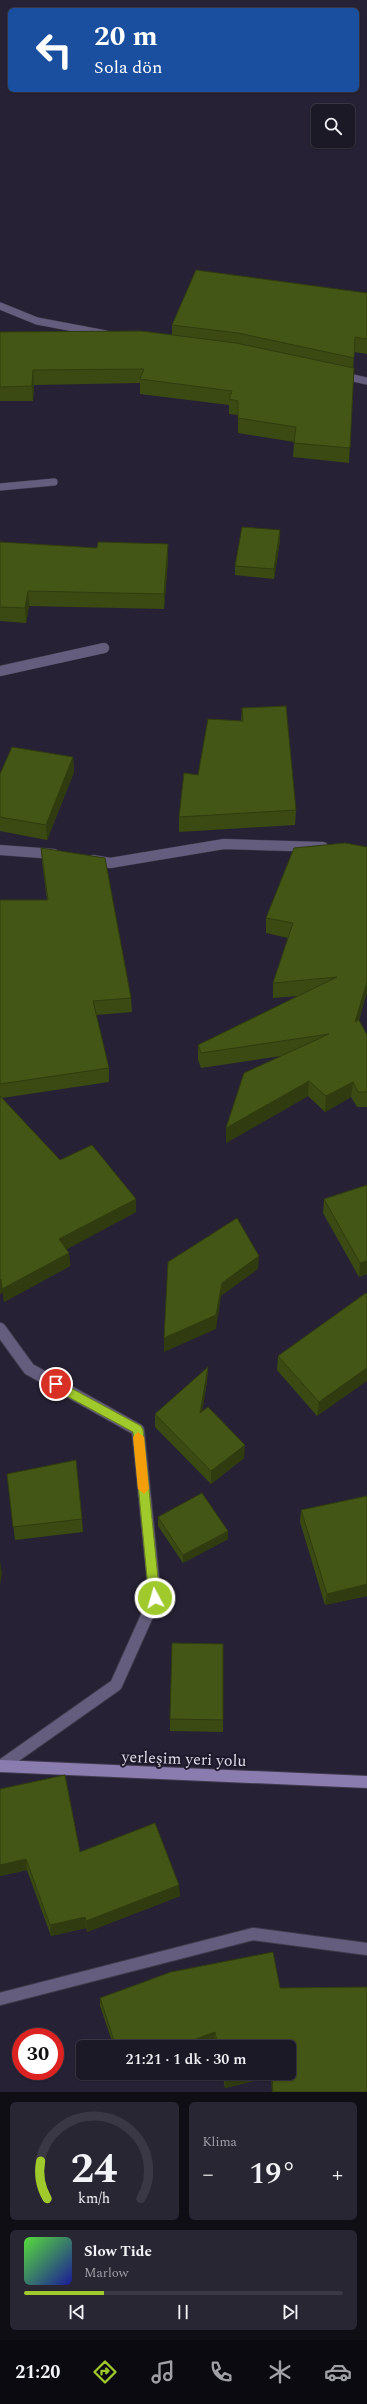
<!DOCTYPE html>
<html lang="tr">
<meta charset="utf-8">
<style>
body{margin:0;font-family:Spectral,serif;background:#292633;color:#f1f3f6;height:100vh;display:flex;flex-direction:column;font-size:15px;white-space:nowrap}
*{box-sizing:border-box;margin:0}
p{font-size:13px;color:#a0a0a7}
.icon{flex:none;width:22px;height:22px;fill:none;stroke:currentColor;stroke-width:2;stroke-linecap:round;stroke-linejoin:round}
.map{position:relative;height:2092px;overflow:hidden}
.panel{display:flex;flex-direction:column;gap:10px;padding:10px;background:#0f0e15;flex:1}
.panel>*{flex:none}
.top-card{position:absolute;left:8px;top:8px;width:351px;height:84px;border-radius:6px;box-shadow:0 1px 3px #0004,0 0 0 1px #3a3844;background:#1a4fa0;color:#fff;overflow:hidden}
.fabs{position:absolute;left:311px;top:104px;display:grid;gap:8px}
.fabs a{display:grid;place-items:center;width:44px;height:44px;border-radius:6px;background:#1c1927;box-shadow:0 1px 3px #0004,0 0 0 1px #3a3844;font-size:20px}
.speed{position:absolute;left:12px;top:2028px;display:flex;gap:8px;font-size:20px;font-weight:700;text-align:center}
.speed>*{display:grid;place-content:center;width:52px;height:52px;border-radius:50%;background:#1c1927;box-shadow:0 1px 3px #0004,0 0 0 1px #3a3844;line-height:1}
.speed .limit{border:6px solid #d22;background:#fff;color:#111}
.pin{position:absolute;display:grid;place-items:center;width:34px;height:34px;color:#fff;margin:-17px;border:2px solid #fff;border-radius:50%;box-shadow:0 1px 4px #0007}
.me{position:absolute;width:44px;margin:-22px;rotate:354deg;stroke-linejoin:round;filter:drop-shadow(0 0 3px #0008)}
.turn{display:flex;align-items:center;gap:14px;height:84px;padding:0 20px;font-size:18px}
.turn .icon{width:52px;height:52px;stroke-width:2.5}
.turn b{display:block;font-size:28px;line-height:34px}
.big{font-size:30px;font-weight:600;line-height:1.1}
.panel .widget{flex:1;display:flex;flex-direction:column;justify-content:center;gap:6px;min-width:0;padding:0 14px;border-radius:6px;background:#292633}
.panel .dial{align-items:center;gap:0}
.dial svg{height:104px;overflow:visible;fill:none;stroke:#3a3844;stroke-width:7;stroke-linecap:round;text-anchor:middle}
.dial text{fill:#f1f3f6;stroke:none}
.song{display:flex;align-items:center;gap:12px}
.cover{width:48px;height:48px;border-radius:6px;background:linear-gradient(135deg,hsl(110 70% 55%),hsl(240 70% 35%))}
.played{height:4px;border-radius:2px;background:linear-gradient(90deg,#a0c92b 25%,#3a3844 25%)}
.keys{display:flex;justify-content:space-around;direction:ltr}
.heat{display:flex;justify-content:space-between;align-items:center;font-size:22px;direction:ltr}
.panel .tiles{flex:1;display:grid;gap:10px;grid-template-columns:1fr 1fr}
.widget:last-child{grid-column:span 2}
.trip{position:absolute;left:76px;top:2040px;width:220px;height:40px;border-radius:6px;background:#1c1927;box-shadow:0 1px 3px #0004,0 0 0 1px #3a3844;font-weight:600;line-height:40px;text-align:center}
.dock{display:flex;height:64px;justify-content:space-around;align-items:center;background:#0b0a10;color:#a0a0a7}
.dock .icon{width:28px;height:28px}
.dock .on{color:#a0c92b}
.dock b{font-size:18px;color:#f1f3f6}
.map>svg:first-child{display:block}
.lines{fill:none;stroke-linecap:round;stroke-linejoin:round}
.street-far2-casing{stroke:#403b4d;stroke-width:8}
.street-far1-casing{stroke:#403b4d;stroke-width:11}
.street-casing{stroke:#403b4d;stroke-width:14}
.secondary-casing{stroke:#403b4d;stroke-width:14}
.street-far2{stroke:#655d7d;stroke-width:7}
.street-far1{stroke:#655d7d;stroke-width:10}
.street{stroke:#655d7d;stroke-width:12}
.secondary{stroke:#8a7caf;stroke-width:12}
.wall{fill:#3a4a12}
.shaded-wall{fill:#303c0f}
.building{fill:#445615;stroke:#303c0f}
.route{fill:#a0c92b;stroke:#68831c}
.slow{fill:#f59e0b}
.labels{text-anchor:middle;stroke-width:4;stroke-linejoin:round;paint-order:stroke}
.near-street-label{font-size:16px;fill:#e0ddea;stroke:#1d182a}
</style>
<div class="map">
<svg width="367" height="2092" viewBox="0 0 367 2092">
<rect width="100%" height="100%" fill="#262134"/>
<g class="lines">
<defs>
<g id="street-far2">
<polyline points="0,306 37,321 106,334"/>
<polyline points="340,375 367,381"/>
<polyline points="0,487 54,482"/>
</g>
<g id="street-far1">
<polyline points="0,671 104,648"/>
<polyline points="0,850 54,854"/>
<polyline points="93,860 110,863 224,844 323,847"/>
</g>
<g id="street">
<polyline points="0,1329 29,1369 138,1430 155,1598 116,1685 1,1766"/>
<polyline points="0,1999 253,1934 367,1949"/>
</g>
<polyline id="secondary" points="0,1766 367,1782"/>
</defs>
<!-- street-far2 casing -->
<use href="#street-far2" class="street-far2-casing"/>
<!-- street-far1 casing -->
<use href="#street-far1" class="street-far1-casing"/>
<!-- street casing -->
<use href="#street" class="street-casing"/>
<!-- secondary casing -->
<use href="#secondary" class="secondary-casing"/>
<!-- street-far2 -->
<use href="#street-far2" class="street-far2"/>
<!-- street-far1 -->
<use href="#street-far1" class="street-far1"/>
<!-- street -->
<use href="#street" class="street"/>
<!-- secondary -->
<use href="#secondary" class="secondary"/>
</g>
<!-- wall -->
<g class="wall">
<polygon points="367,293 367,354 354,352 349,463 293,457 294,442 238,433 238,415 229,414 229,405 140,394 140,383 34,385 33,401 0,401 0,332 172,335 172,325"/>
<polygon points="280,540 274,579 235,575 235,566"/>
<polygon points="0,542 97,548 168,544 168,559 164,609 29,606 26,623 0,621"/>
<polygon points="242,708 296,810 295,825 179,832 179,817 198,775 241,721"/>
<polygon points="73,757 74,772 47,840 0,831 0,774"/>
<polygon points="367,847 367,992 359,1020 367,1035 367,1107 357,1107 351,1097 325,1112 308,1096 226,1143 226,1128 281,1056 201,1068 198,1060 198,1045 298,996 273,998 273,983 288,938 266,933 266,918"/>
<polygon points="41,848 131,998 132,1012 96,1015 109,1068 109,1082 2,1098 60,1160 136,1199 136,1212 66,1249 69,1253 70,1266 4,1302 3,1292 0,1294 0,900 47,900 42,862"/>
<polygon points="367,1185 367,1274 359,1277 323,1213 324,1199"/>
<polygon points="366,1293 317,1416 277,1370 278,1356"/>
<polygon points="208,1367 207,1381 202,1411 244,1458 211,1484 155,1427 155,1414"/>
<polygon points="7,1474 82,1519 83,1532 15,1540"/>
<polygon points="367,1496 367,1596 325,1605 300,1522 301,1510"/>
<polygon points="158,1517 228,1531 228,1539 183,1563 158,1526"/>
<polygon points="170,1719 223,1720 223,1732 170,1731"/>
<polygon points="0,1789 80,1852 180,1896 87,1932 86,1928 51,1936 27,1870 0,1876"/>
<polygon points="280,1988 367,2092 272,2092 271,2077 225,2088 222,2073 289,2073 289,2047 216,2047 214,2041 198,2047 114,2047 100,2006 100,1998"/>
</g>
<!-- shaded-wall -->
<g class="shaded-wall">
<polygon points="33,370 34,385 33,401 32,386"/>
<polygon points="280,530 280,540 274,579 274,569"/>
<polygon points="168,544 168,559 164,609 164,594"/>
<polygon points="28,591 29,606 26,623 25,608"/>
<polygon points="73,757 74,772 47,840 46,825"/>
<polygon points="367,982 367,992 354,1037 355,1022"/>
<polygon points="309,1081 308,1096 226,1143 226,1128"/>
<polygon points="353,1082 351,1097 325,1112 326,1096"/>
<polygon points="136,1199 136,1212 60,1253 59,1239"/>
<polygon points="69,1253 70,1266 4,1302 2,1289"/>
<polygon points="259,1256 258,1269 221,1296 216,1329 164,1352 164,1338 222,1283"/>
<polygon points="367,1261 367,1274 359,1277 360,1263"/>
<polygon points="1,1279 3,1292 0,1294 0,1280"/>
<polygon points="208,1367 207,1381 200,1426 200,1413"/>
<polygon points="367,1368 367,1381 317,1416 319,1402"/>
<polygon points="245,1445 244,1458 211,1484 211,1471"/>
<polygon points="228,1531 228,1539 183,1563 183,1555"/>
<polygon points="0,1561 2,1574 0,1585"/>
<polygon points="367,1584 367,1596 325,1605 327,1594"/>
<polygon points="26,1859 27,1870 0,1876 0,1865"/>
<polygon points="179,1885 180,1896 87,1932 86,1921"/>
<polygon points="85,1917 86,1928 51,1936 50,1925"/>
<polygon points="215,2032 214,2041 198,2047 174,2047"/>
<polygon points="253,2073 271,2073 271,2077 225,2088 225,2079"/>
</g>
<!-- building -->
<g class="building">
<polygon points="196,270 367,293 367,339 355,337 354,358 238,333 172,325"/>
<polygon points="141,331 236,343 354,368 350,448 294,443 296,427 238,418 238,401 229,399 232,391 140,379 144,369 33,370 32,386 0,387 0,332"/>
<polygon points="242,527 280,530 274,569 235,566"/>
<polygon points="0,542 97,548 98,542 168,544 164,594 28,591 25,608 0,607"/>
<polygon points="286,706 296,810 179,817 184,773 198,775 208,719 243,721 242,708"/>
<polygon points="12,747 73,757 46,825 0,817 0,774"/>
<polygon points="345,843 367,847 367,982 355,1022 359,1020 367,1035 367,1092 358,1092 353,1082 326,1096 309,1081 226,1128 244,1073 329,1034 201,1053 198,1045 337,977 273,983 293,923 266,918 294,848"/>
<polygon points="41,848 105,858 131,998 93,1001 109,1068 0,1084 0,900 48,900"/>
<polygon points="0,1096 60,1160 92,1145 136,1199 59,1239 69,1253 2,1289 1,1279 0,1280"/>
<polygon points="367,1185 367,1261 360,1263 324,1199"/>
<polygon points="237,1218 259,1256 222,1283 216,1315 164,1338 168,1262"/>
<polygon points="366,1293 367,1294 367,1368 319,1402 278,1356"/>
<polygon points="208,1367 200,1413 208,1407 245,1445 211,1471 155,1414"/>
<polygon points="76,1460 82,1519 13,1527 7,1474"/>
<polygon points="202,1493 228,1531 183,1555 158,1517"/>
<polygon points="367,1496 367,1584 327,1594 301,1510"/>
<polygon points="172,1643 223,1644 223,1720 170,1719"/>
<polygon points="65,1775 80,1852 155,1823 179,1885 86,1921 85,1917 50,1925 26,1859 0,1865 0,1789"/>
<polygon points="273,1952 280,1988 367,1987 367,2092 273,2092 272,2073 289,2073 289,2047 218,2047 215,2032 174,2047 116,2047 100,1998 171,1972"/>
<polygon points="224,2073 253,2073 225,2079"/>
</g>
<!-- route -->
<polygon class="route" points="56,1380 141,1426 143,1430 160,1598 158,1602 155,1603 149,1598 133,1432 52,1388 52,1381"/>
<!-- slow -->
<polygon class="slow" points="138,1432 144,1437 149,1489 144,1494 138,1489 133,1437"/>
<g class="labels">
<!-- near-street labels -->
<g class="near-street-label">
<text transform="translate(184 1758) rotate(2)" y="6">yerleşim yeri yolu</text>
</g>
</g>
</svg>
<div class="fabs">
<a><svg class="icon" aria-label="search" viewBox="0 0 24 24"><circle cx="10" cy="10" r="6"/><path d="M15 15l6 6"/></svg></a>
</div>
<div class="speed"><div class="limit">30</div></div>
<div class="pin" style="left:56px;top:1384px;background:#d93025"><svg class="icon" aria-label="arrive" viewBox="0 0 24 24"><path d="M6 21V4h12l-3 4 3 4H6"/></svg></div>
<svg class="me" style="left:155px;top:1598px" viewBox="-20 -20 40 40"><circle r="17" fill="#a0c92b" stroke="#fff" stroke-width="3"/><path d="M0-11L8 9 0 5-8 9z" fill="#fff"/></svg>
<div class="trip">21:21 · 1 dk · 30 m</div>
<div class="top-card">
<div class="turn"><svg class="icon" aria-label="left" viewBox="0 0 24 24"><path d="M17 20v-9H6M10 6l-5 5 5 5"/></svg><div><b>20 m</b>Sola dön</div></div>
</div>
</div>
<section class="panel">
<div class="tiles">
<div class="widget dial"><svg viewBox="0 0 100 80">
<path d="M14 69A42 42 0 1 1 86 69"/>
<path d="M14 69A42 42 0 0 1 9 40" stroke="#a0c92b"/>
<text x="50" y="56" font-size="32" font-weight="700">24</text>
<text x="50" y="72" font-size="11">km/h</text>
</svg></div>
<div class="widget"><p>Klima</p>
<div class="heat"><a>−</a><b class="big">19°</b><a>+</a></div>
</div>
<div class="widget">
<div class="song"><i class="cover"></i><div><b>Slow Tide</b><p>Marlow</p></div></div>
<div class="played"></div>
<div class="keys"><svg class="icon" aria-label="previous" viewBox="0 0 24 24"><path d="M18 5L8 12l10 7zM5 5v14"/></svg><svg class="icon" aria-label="pause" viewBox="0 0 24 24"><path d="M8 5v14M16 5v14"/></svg><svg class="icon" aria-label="next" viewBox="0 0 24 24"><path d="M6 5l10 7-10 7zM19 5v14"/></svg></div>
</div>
</div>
</section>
<nav class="dock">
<b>21:20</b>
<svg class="icon on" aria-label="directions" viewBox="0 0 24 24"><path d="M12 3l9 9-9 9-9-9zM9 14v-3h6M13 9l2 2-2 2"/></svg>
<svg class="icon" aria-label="music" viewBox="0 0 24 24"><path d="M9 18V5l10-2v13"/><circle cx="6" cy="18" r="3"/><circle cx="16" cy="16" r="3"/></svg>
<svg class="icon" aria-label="phone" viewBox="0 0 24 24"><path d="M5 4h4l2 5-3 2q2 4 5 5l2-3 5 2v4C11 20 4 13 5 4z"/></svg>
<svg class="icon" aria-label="climate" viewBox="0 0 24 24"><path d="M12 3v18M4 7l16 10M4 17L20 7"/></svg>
<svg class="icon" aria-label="car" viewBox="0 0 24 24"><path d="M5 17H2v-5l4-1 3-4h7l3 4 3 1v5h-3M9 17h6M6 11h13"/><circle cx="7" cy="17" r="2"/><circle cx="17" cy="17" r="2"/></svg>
</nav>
